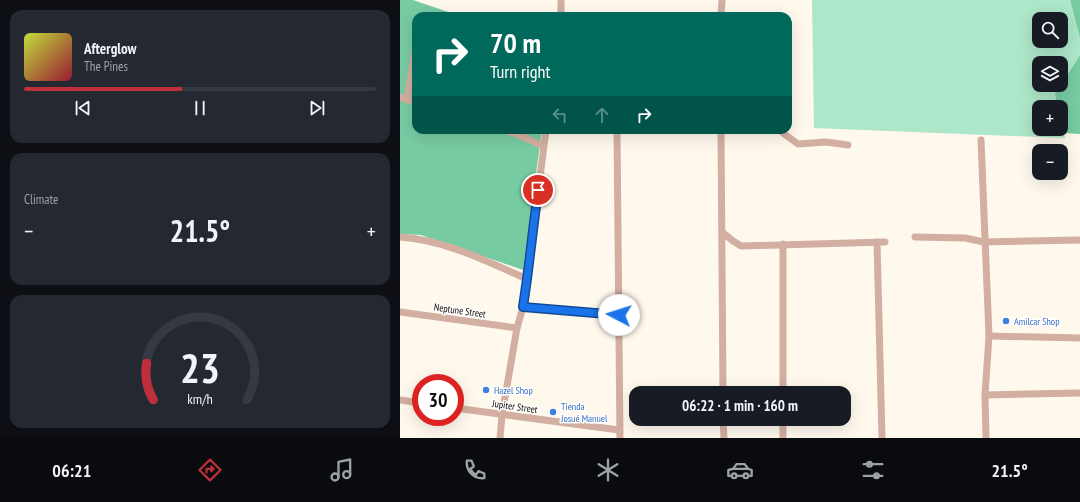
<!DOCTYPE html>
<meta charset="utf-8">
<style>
body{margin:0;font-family:"PT Sans Narrow",sans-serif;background:#242831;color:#f1f3f6;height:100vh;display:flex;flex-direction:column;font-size:15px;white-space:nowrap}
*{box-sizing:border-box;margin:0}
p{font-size:13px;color:#9ea1a6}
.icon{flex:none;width:22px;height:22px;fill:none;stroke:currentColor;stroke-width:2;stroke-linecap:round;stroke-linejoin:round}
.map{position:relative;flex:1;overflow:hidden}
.side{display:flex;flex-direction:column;gap:10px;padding:10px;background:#0d0f14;width:400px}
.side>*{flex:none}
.hud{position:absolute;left:12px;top:12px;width:380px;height:122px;border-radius:12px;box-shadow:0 4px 16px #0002;background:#00695c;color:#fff;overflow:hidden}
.fabs{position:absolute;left:632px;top:12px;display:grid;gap:8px}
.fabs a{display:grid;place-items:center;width:36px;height:36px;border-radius:8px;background:#171b24;box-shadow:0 4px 16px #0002;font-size:20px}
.speed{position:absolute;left:12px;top:374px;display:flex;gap:8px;font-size:20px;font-weight:700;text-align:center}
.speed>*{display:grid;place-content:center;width:52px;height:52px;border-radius:50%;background:#171b24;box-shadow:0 4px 16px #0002;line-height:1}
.speed .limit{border:6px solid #d22;background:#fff;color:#111}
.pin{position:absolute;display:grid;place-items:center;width:34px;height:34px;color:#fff;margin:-17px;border:2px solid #fff;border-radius:50%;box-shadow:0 1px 4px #0007}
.me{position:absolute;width:44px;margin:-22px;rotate:275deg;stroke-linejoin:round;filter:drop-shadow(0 0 3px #0008)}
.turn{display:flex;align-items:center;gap:14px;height:84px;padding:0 12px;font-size:18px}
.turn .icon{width:52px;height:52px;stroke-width:2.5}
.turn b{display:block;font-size:28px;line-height:34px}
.lanes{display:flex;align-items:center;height:38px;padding:0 12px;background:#0003;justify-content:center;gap:20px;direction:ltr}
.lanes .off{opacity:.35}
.big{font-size:30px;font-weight:600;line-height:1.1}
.side .widget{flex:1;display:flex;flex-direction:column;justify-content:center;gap:6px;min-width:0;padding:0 14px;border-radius:12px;background:#242831}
.side .dial{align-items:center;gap:0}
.dial svg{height:104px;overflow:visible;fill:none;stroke:#363941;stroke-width:7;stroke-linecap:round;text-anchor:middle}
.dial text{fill:#f1f3f6;stroke:none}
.song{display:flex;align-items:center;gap:12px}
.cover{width:48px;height:48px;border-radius:6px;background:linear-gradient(135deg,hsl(70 70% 55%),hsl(350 70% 35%))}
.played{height:4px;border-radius:2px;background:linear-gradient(90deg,#bf2e3b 45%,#363941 45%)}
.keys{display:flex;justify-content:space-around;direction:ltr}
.heat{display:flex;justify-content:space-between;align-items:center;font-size:22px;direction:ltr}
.trip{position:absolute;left:229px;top:386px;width:222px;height:40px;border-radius:12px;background:#171b24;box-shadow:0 4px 16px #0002;font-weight:600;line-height:40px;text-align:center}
.dock{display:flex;height:64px;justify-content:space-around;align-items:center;background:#090b0e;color:#9ea1a6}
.dock .icon{width:28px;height:28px}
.dock .on{color:#bf2e3b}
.dock b{font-size:18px;color:#f1f3f6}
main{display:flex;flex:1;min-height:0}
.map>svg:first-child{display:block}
.green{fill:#ade6c8;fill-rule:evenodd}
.forest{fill:#77cba2}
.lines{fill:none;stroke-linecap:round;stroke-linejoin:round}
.minor{stroke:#d2afa1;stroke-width:7}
.route-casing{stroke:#114b97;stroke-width:10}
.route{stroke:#1a73e8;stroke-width:7}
.shop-dot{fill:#3f7fe0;stroke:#fff;stroke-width:1.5}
.labels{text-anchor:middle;stroke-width:3;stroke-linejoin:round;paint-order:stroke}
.street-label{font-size:10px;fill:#110b04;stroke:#fff}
.shop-label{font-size:10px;fill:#366cbe;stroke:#fff;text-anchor:start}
</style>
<main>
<section class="side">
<div class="widget">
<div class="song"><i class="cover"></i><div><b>Afterglow</b><p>The Pines</p></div></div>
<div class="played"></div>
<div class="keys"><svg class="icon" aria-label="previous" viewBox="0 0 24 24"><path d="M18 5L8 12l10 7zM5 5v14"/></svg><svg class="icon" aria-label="pause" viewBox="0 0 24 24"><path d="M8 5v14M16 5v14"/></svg><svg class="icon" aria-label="next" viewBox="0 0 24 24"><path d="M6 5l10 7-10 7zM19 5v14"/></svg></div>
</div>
<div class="widget"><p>Climate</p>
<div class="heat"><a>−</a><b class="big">21.5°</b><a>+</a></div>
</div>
<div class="widget dial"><svg viewBox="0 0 100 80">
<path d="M14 69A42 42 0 1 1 86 69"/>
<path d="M14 69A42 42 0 0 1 9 41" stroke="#bf2e3b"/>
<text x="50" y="56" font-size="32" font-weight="700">23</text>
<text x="50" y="72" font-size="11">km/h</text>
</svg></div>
</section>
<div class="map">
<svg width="680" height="438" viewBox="0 0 680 438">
<rect width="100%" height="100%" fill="#fff8ed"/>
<!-- green -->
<path class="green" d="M412 0H670L680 38V55L661 84V63H639V85H661L655 94 657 107H639V129H661V122L665 138 414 128ZM639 19H661V41H639Z"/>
<!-- forest -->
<g class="forest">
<polygon points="0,0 13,0 60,16 16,16 16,130 142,130 123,270 21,235 0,234"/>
<polygon points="670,0 680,0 680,38"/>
<polygon points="680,55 680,134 663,133 661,122 661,107 657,107 655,94"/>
</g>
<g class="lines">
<!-- minor -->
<g class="minor">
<polyline points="161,0 161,16"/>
<polyline points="321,16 322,0"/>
<polyline points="0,97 16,103"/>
<polyline points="7,100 16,44"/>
<polyline points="104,130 117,134 143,146"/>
<polyline points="217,130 220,438"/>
<polyline points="321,130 323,393"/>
<polyline points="379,130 398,144 426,142 448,145"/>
<polyline points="581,140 589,336 585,395 586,438"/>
<polyline points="322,232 333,241 341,246 485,242"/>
<path d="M0 237C45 240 86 261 127 279"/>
<polyline points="515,237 565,238 584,242 680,240"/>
<polyline points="477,242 482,438"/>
<polyline points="123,307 219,315"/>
<polyline points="0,312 117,328"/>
<polyline points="589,336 680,338"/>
<polyline points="383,393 383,244"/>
<polyline points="585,395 680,393"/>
<polyline points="0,400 21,403"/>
<polyline points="55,408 219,430"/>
<polyline points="323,419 324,438"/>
<polyline points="100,438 102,415 117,328 123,307 127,279 146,130"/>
<polyline points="383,438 383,419"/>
</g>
</g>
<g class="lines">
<defs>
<polyline id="route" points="138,190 127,279 123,307 219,315"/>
</defs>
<!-- route casing -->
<use href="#route" class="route-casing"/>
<!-- route -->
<use href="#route" class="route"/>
</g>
<!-- markers -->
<g class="shop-dot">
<circle cx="606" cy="321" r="4"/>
<circle cx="86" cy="390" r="4"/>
<circle cx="153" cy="412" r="4"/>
</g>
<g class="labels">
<!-- street labels -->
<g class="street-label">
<text transform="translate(60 310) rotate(8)" y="4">Neptune Street</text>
<text transform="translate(115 406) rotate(8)" y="4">Jupiter Street</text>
</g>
<!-- shop labels -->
<g class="shop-label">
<text x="614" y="325">Amilcar Shop</text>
<text x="94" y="394">Hazel Shop</text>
<text x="161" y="410">Tienda<tspan x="161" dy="12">Josué Manuel</tspan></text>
</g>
</g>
</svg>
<div class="fabs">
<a><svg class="icon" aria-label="search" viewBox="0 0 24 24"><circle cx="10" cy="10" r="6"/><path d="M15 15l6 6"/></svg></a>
<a><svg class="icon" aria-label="layers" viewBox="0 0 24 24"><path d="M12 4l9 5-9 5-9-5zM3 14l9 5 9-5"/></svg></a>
<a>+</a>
<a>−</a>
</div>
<div class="speed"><div class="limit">30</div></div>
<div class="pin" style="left:138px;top:190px;background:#d93025"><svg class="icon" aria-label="arrive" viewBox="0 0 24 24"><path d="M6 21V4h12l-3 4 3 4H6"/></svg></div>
<svg class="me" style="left:219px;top:315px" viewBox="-20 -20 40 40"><circle r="19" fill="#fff"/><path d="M0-13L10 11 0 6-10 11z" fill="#1a73e8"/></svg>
<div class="trip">06:22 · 1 min · 160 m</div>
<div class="hud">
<div class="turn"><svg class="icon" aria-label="right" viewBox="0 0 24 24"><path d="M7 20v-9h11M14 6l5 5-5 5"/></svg><div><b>70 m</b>Turn right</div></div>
<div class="lanes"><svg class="icon off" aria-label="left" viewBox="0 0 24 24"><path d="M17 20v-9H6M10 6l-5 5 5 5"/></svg><svg class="icon off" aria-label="ahead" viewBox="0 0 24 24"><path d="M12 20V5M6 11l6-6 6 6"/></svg><svg class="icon" aria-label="right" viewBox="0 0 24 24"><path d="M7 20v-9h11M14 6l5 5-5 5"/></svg></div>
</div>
</div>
</main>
<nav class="dock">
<b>06:21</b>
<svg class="icon on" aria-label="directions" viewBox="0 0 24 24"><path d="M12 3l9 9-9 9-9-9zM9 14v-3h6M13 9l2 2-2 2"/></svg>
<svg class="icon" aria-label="music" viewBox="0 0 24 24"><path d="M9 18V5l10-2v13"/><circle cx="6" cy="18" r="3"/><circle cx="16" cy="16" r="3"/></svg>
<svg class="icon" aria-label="phone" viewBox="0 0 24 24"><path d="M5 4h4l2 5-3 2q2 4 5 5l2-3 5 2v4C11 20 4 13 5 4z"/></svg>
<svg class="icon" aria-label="climate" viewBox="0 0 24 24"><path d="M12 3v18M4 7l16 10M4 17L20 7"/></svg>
<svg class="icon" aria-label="car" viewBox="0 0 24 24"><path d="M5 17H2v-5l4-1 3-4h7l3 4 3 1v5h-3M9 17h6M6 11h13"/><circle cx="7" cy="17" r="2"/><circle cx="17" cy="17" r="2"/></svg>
<svg class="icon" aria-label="filters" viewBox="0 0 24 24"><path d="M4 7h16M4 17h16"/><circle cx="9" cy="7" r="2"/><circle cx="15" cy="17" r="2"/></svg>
<b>21.5°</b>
</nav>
